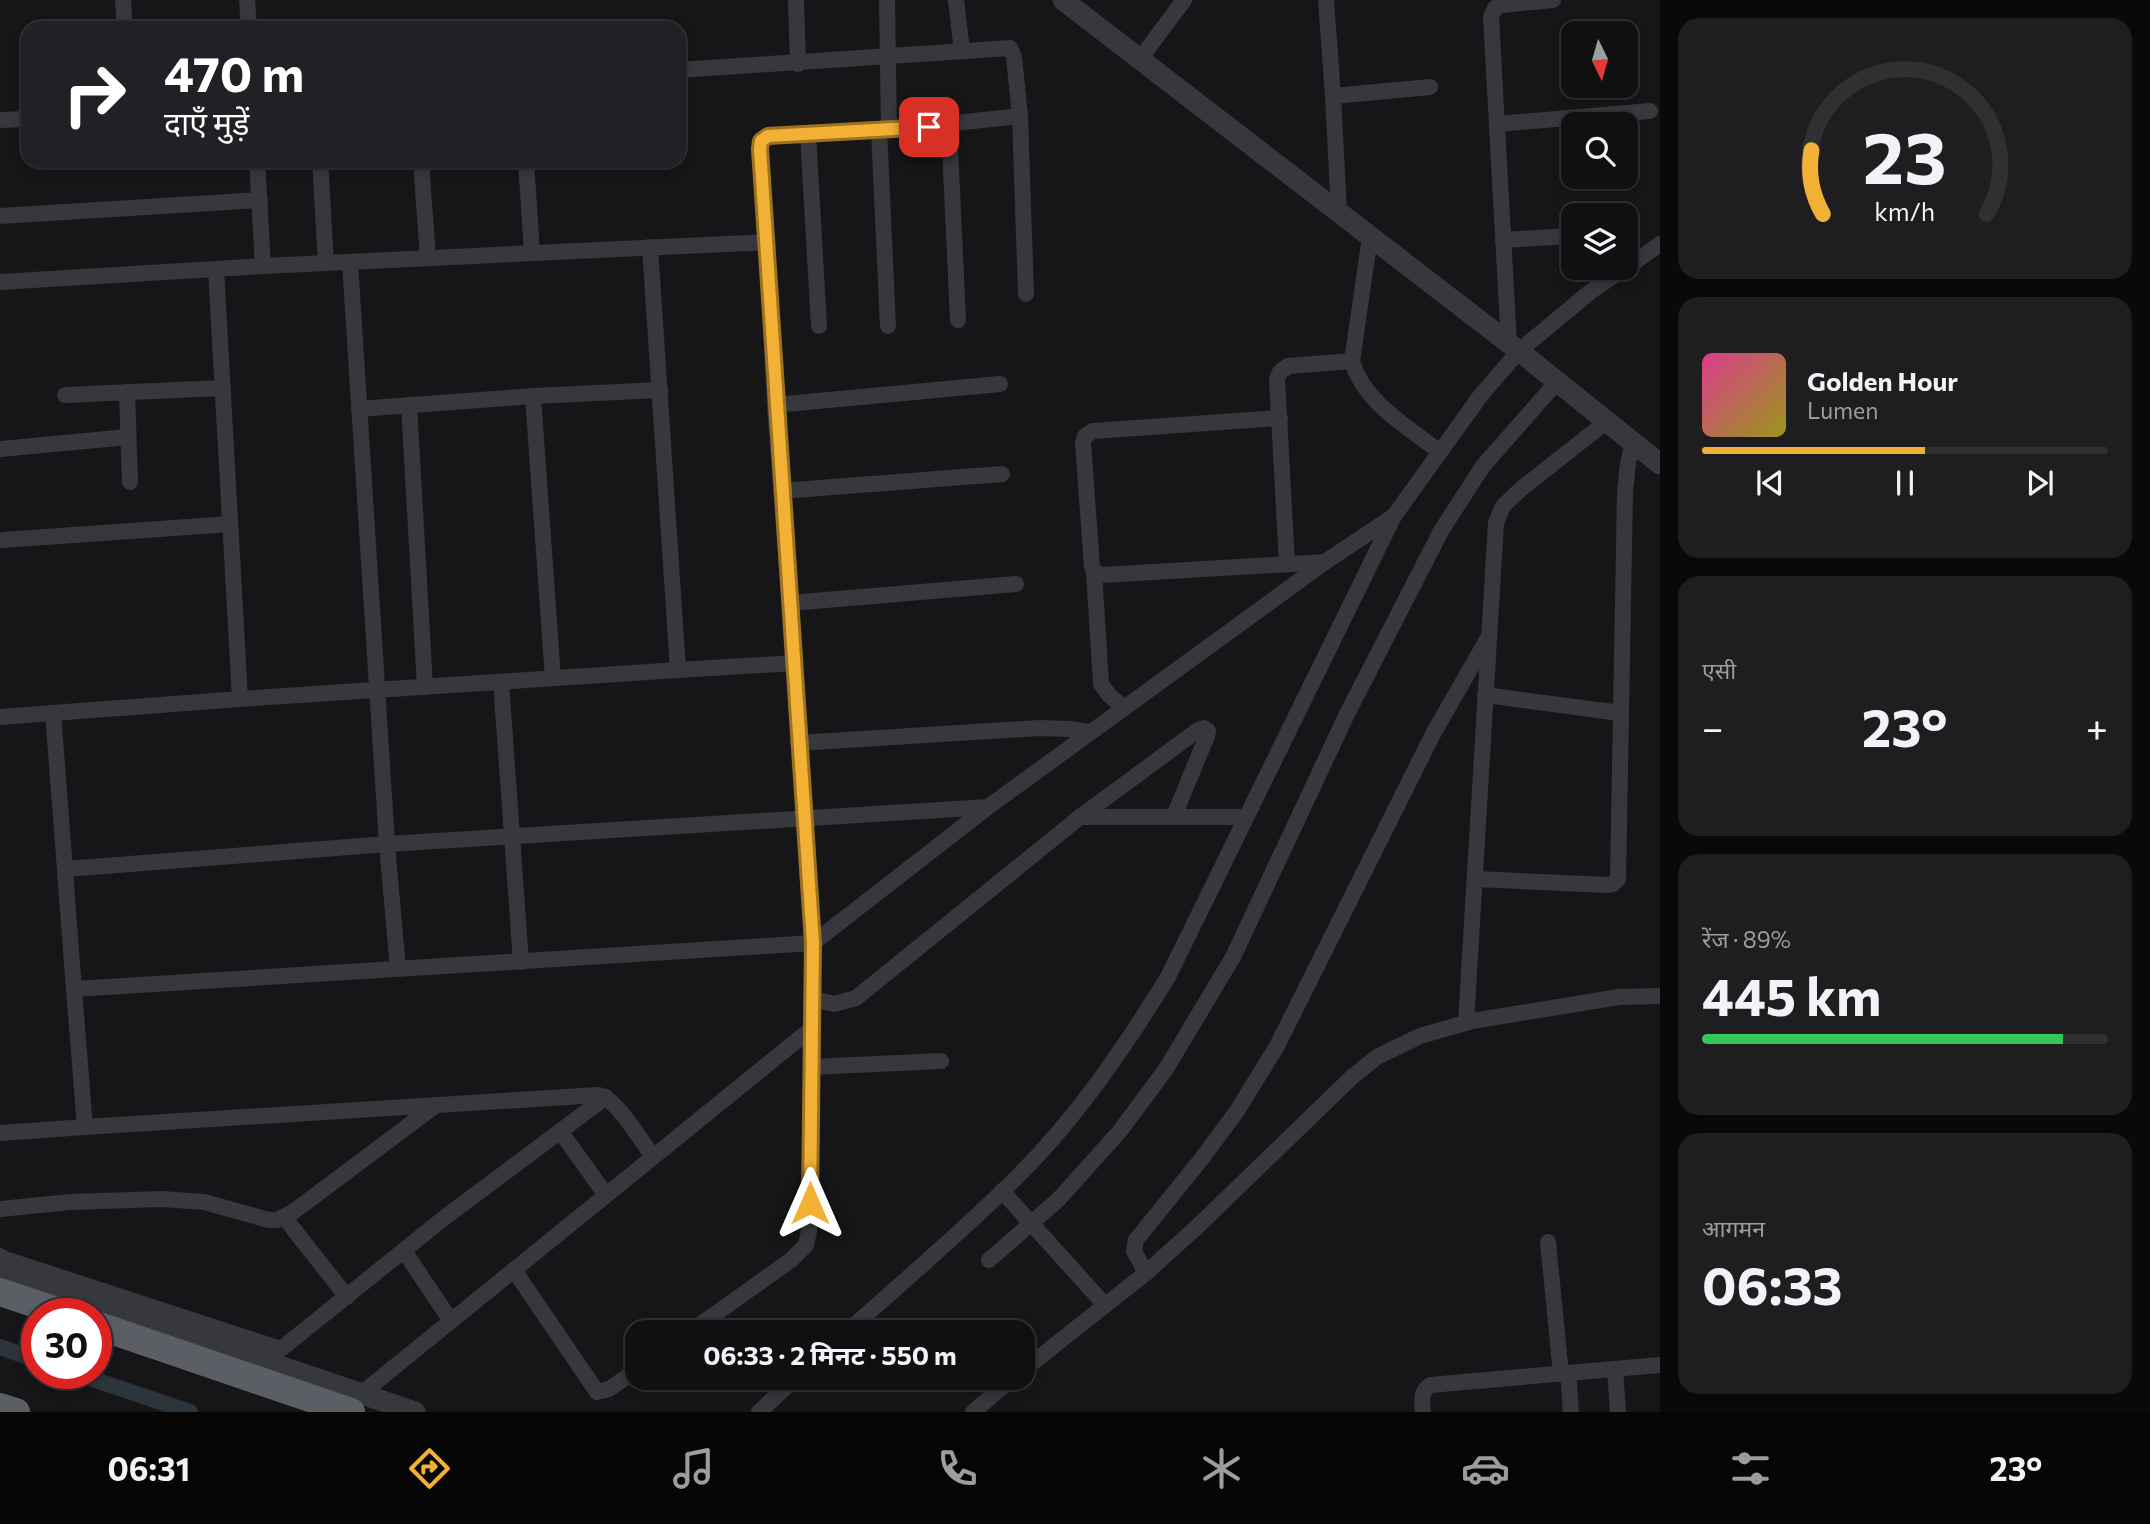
<!DOCTYPE html>
<html lang="hi">
<meta charset="utf-8">
<style>
body{margin:0;font-family:Commissioner,"Noto Sans Devanagari",sans-serif;background:#1e1e20;color:#f1f3f6;height:100vh;display:flex;flex-direction:column;font-size:26px;white-space:nowrap}
*{box-sizing:border-box;margin:0}
p{font-size:23px;color:#9c9d9f}
.icon{flex:none;width:38px;height:38px;fill:none;stroke:currentColor;stroke-width:2;stroke-linecap:round;stroke-linejoin:round}
.map{position:relative;flex:1;overflow:hidden}
.side{display:flex;flex-direction:column;gap:18px;padding:18px;background:#09090a;width:490px}
.side>*{flex:none}
.top-card{position:absolute;left:21px;top:21px;width:665px;height:147px;border-radius:21px;box-shadow:0 4px 10px #0003,0 0 0 2px #303032;background:#202124;color:#fff;overflow:hidden}
.needle{width:46px;rotate:175deg}
.fabs{position:absolute;left:1561px;top:21px;display:grid;gap:14px}
.fabs a{display:grid;place-items:center;width:77px;height:77px;border-radius:14px;background:#101012;box-shadow:0 4px 10px #0003,0 0 0 2px #303032;font-size:35px}
.speed{position:absolute;left:21px;top:1298px;display:flex;gap:14px;font-size:35px;font-weight:700;text-align:center}
.speed>*{display:grid;place-content:center;width:91px;height:91px;border-radius:50%;background:#101012;box-shadow:0 4px 10px #0003,0 0 0 2px #303032;line-height:1}
.speed .limit{border:10px solid #d22;background:#fff;color:#111}
.pin{position:absolute;display:grid;place-items:center;width:60px;height:60px;color:#fff;margin:-30px;border-radius:14px;box-shadow:0 4px 10px #0006}
.me{position:absolute;width:77px;margin:-38px;rotate:0deg;stroke-linejoin:round;filter:drop-shadow(0 0 5px #0008)}
.turn{display:flex;align-items:center;gap:24px;height:147px;padding:0 28px;font-size:32px}
.turn .icon{width:91px;height:91px;stroke-width:2.5}
.turn b{display:block;font-size:49px;line-height:60px}
.big{font-size:52px;font-weight:700;line-height:1.1}
.side .tile{flex:1;display:flex;flex-direction:column;justify-content:center;gap:10px;min-width:0;padding:0 24px;border-radius:21px;background:#1e1e20}
.side .dial{align-items:center;gap:0}
.dial svg{height:182px;overflow:visible;fill:none;stroke:#303032;stroke-width:7;stroke-linecap:round;text-anchor:middle}
.dial text{fill:#f1f3f6;stroke:none}
.song{display:flex;align-items:center;gap:21px}
.cover{width:84px;height:84px;border-radius:10px;background:linear-gradient(135deg,hsl(330 70% 55%),hsl(60 70% 35%))}
.played{height:7px;border-radius:4px;background:linear-gradient(90deg,#f2b134 55%,#303032 55%)}
.keys{display:flex;justify-content:space-around;direction:ltr}
.heat{display:flex;justify-content:space-between;align-items:center;font-size:38px;direction:ltr}
.charge{height:10px;border-radius:5px;background:linear-gradient(90deg,#34c759 89%,#303032 0)}
.trip{position:absolute;left:625px;top:1320px;width:410px;height:70px;border-radius:21px;background:#101012;box-shadow:0 4px 10px #0003,0 0 0 2px #303032;font-weight:700;line-height:70px;text-align:center}
.menu{display:flex;height:112px;justify-content:space-around;align-items:center;background:#060607;color:#9c9d9f}
.menu .icon{width:49px;height:49px}
.menu .on{color:#f2b134}
.menu b{font-size:32px;color:#f1f3f6}
main{display:flex;flex:1;min-height:0}
.map>svg:first-child{display:block}
.lines{fill:none;stroke-linecap:round;stroke-linejoin:round}
.canal{stroke:#2c353c;stroke-width:16}
.minor{stroke:#37383d;stroke-width:16}
.tertiary{stroke:#37383d;stroke-width:21}
.trunk{stroke:#5b5e65;stroke-width:28}
.route-casing{stroke:#9d7322;stroke-width:18}
.route{stroke:#f2b134;stroke-width:12}
</style>
<main>
<div class="map">
<svg width="1660" height="1412" viewBox="0 0 1660 1412">
<rect width="100%" height="100%" fill="#161618"/>
<g class="lines">
<!-- canal -->
<g class="canal">
<polyline points="0,1347 37,1360"/>
<polyline points="78,1374 190,1412"/>
</g>
<!-- minor -->
<g class="minor">
<polyline points="123,0 125,28"/>
<polyline points="247,0 249,28"/>
<polyline points="796,0 798,64"/>
<polyline points="887,0 889,130"/>
<polyline points="956,0 962,51"/>
<polyline points="1326,0 1333,96 1430,87"/>
<polyline points="1140,59 1184,0"/>
<polyline points="679,70 1010,48 1014,57 1020,116 1026,294"/>
<polyline points="1333,96 1339,212"/>
<polyline points="0,120 28,119"/>
<polyline points="1497,124 1650,111"/>
<polyline points="949,125 958,320"/>
<polyline points="879,130 888,326"/>
<polyline points="808,134 819,326"/>
<polyline points="257,161 263,266"/>
<polyline points="320,161 326,263"/>
<polyline points="421,161 428,258"/>
<polyline points="526,161 532,253"/>
<polyline points="0,216 260,200"/>
<path d="M1370 237 1352 361C1363 402 1409 428 1440 452"/>
<polyline points="1503,240 1573,236"/>
<polyline points="767,242 775,405 794,663"/>
<polyline points="650,247 678,670 794,663 813,943 809,1231 806,1245 791,1260 690,1332"/>
<polyline points="350,262 387,844 398,969"/>
<polyline points="1626,268 1660,244"/>
<polyline points="0,282 263,266 767,242 759,149 761,141 768,136 889,130 1020,116"/>
<polyline points="1509,344 1491,17 1495,8 1501,5 1553,0"/>
<polyline points="127,392 130,482"/>
<polyline points="65,395 222,388"/>
<polyline points="533,396 553,678"/>
<polyline points="409,405 425,687"/>
<polyline points="775,405 1000,384"/>
<polyline points="359,409 533,396 660,390"/>
<polyline points="1280,418 1093,431 1085,436 1083,444 1092,566 1094,572 1102,575 1325,562"/>
<polyline points="0,449 128,437"/>
<polyline points="781,491 1002,474"/>
<polyline points="3,540 230,524"/>
<polyline points="1287,564 1277,379 1280,372 1288,366 1352,361"/>
<polyline points="1094,572 1101,684 1109,695 1124,708"/>
<polyline points="790,603 1016,584"/>
<polyline points="501,682 521,962"/>
<polyline points="1485,695 1620,713"/>
<polyline points="240,699 678,670"/>
<polyline points="53,713 240,699 216,269"/>
<polyline points="0,717 53,713 74,989 813,943 988,807 1325,562 1394,516"/>
<polyline points="798,743 1039,728 1069,729 1091,732"/>
<polyline points="1080,817 1245,817"/>
<polyline points="66,869 387,844 988,807"/>
<polyline points="1475,879 1607,885 1613,884 1618,879 1625,492 1628,463 1633,443"/>
<polyline points="813,999 834,1004 856,998 1080,817 1198,730 1204,728 1208,731 1207,736 1174,816"/>
<polyline points="1466,1023 1496,523 1503,506 1521,489 1606,422"/>
<polyline points="811,1067 941,1061"/>
<path d="M85 1127 598 1095C616 1097 642 1142 653 1157"/>
<polyline points="560,1131 606,1195"/>
<polyline points="0,1133 85,1127 74,989"/>
<polyline points="1002,1191 1105,1305"/>
<polyline points="0,1209 70,1202 162,1199 204,1202 269,1220 277,1220 293,1212 436,1105"/>
<polyline points="284,1217 347,1297"/>
<polyline points="1548,1242 1561,1374"/>
<polyline points="404,1251 451,1321"/>
<polyline points="0,1256 5,1259 281,1349 444,1218 606,1097"/>
<polyline points="989,1260 1058,1200 1120,1131 1166,1069 1233,957 1347,714 1441,531 1483,466 1557,382"/>
<polyline points="514,1270 597,1392 609,1389 637,1370"/>
<polyline points="1146,1273 1134,1251 1136,1240 1203,1157 1237,1111 1277,1046 1433,734 1488,638"/>
<path d="M847 1332C905 1279 966 1229 1021 1173 1078 1116 1126 1045 1168 977L1394 516 1481 395 1519 351 1590 292 1625 268"/>
<polyline points="1615,1369 1618,1412"/>
<polyline points="1022,1371 1146,1273 1199,1225 1352,1077 1377,1057 1420,1036 1472,1021 1619,997 1660,996"/>
<polyline points="1568,1373 1571,1412"/>
<polyline points="361,1394 811,1029"/>
<polyline points="759,1412 797,1377"/>
<polyline points="973,1412 1014,1377"/>
<path d="M1423 1412C1422 1401 1420 1392 1430 1385L1660 1365"/>
</g>
<!-- tertiary -->
<g class="tertiary">
<polyline points="1063,0 1519,351 1660,464"/>
<polyline points="0,1271 415,1412"/>
</g>
<!-- trunk -->
<g class="trunk">
<polyline points="0,1292 66,1314"/>
<polyline points="96,1325 351,1412"/>
<polyline points="0,1407 16,1412"/>
</g>
</g>
<g class="lines">
<defs>
<polyline id="route" points="810,1203 813,943 760,149 761,141 768,136 929,127"/>
</defs>
<!-- route casing -->
<use href="#route" class="route-casing"/>
<!-- route -->
<use href="#route" class="route"/>
</g>
</svg>
<div class="fabs">
<a><svg class="needle" viewBox="-14 -14 28 28"><path d="M0-13l5 13h-10z" fill="#e53935"/><path d="M0 13l5-13h-10z" fill="#9c9d9f"/></svg></a>
<a><svg class="icon" aria-label="search" viewBox="0 0 24 24"><circle cx="10" cy="10" r="6"/><path d="M15 15l6 6"/></svg></a>
<a><svg class="icon" aria-label="layers" viewBox="0 0 24 24"><path d="M12 4l9 5-9 5-9-5zM3 14l9 5 9-5"/></svg></a>
</div>
<div class="speed"><div class="limit">30</div></div>
<div class="pin" style="left:929px;top:127px;background:#d93025"><svg class="icon" aria-label="arrive" viewBox="0 0 24 24"><path d="M6 21V4h12l-3 4 3 4H6"/></svg></div>
<svg class="me" style="left:810px;top:1203px" viewBox="-20 -20 40 40"><path d="M0-17L14 15 0 8-14 15z" fill="#f2b134" stroke="#fff" stroke-width="4"/></svg>
<div class="trip">06:33 · 2 मिनट · 550 m</div>
<div class="top-card">
<div class="turn"><svg class="icon" aria-label="right" viewBox="0 0 24 24"><path d="M7 20v-9h11M14 6l5 5-5 5"/></svg><div><b>470 m</b>दाएँ मुड़ें</div></div>
</div>
</div>
<section class="side">
<div class="tile dial"><svg viewBox="0 0 100 80">
<path d="M14 69A42 42 0 1 1 86 69"/>
<path d="M14 69A42 42 0 0 1 9 41" stroke="#f2b134"/>
<text x="50" y="56" font-size="32" font-weight="700">23</text>
<text x="50" y="72" font-size="11">km/h</text>
</svg></div>
<div class="tile">
<div class="song"><i class="cover"></i><div><b>Golden Hour</b><p>Lumen</p></div></div>
<div class="played"></div>
<div class="keys"><svg class="icon" aria-label="previous" viewBox="0 0 24 24"><path d="M18 5L8 12l10 7zM5 5v14"/></svg><svg class="icon" aria-label="pause" viewBox="0 0 24 24"><path d="M8 5v14M16 5v14"/></svg><svg class="icon" aria-label="next" viewBox="0 0 24 24"><path d="M6 5l10 7-10 7zM19 5v14"/></svg></div>
</div>
<div class="tile"><p>एसी</p>
<div class="heat"><a>−</a><b class="big">23°</b><a>+</a></div>
</div>
<div class="tile"><p>रेंज · 89%</p><b class="big">445 km</b><div class="charge"></div></div>
<div class="tile"><p>आगमन</p><b class="big">06:33</b></div>
</section>
</main>
<nav class="menu">
<b>06:31</b>
<svg class="icon on" aria-label="directions" viewBox="0 0 24 24"><path d="M12 3l9 9-9 9-9-9zM9 14v-3h6M13 9l2 2-2 2"/></svg>
<svg class="icon" aria-label="music" viewBox="0 0 24 24"><path d="M9 18V5l10-2v13"/><circle cx="6" cy="18" r="3"/><circle cx="16" cy="16" r="3"/></svg>
<svg class="icon" aria-label="phone" viewBox="0 0 24 24"><path d="M5 4h4l2 5-3 2q2 4 5 5l2-3 5 2v4C11 20 4 13 5 4z"/></svg>
<svg class="icon" aria-label="climate" viewBox="0 0 24 24"><path d="M12 3v18M4 7l16 10M4 17L20 7"/></svg>
<svg class="icon" aria-label="car" viewBox="0 0 24 24"><path d="M5 17H2v-5l4-1 3-4h7l3 4 3 1v5h-3M9 17h6M6 11h13"/><circle cx="7" cy="17" r="2"/><circle cx="17" cy="17" r="2"/></svg>
<svg class="icon" aria-label="filters" viewBox="0 0 24 24"><path d="M4 7h16M4 17h16"/><circle cx="9" cy="7" r="2"/><circle cx="15" cy="17" r="2"/></svg>
<b>23°</b>
</nav>
